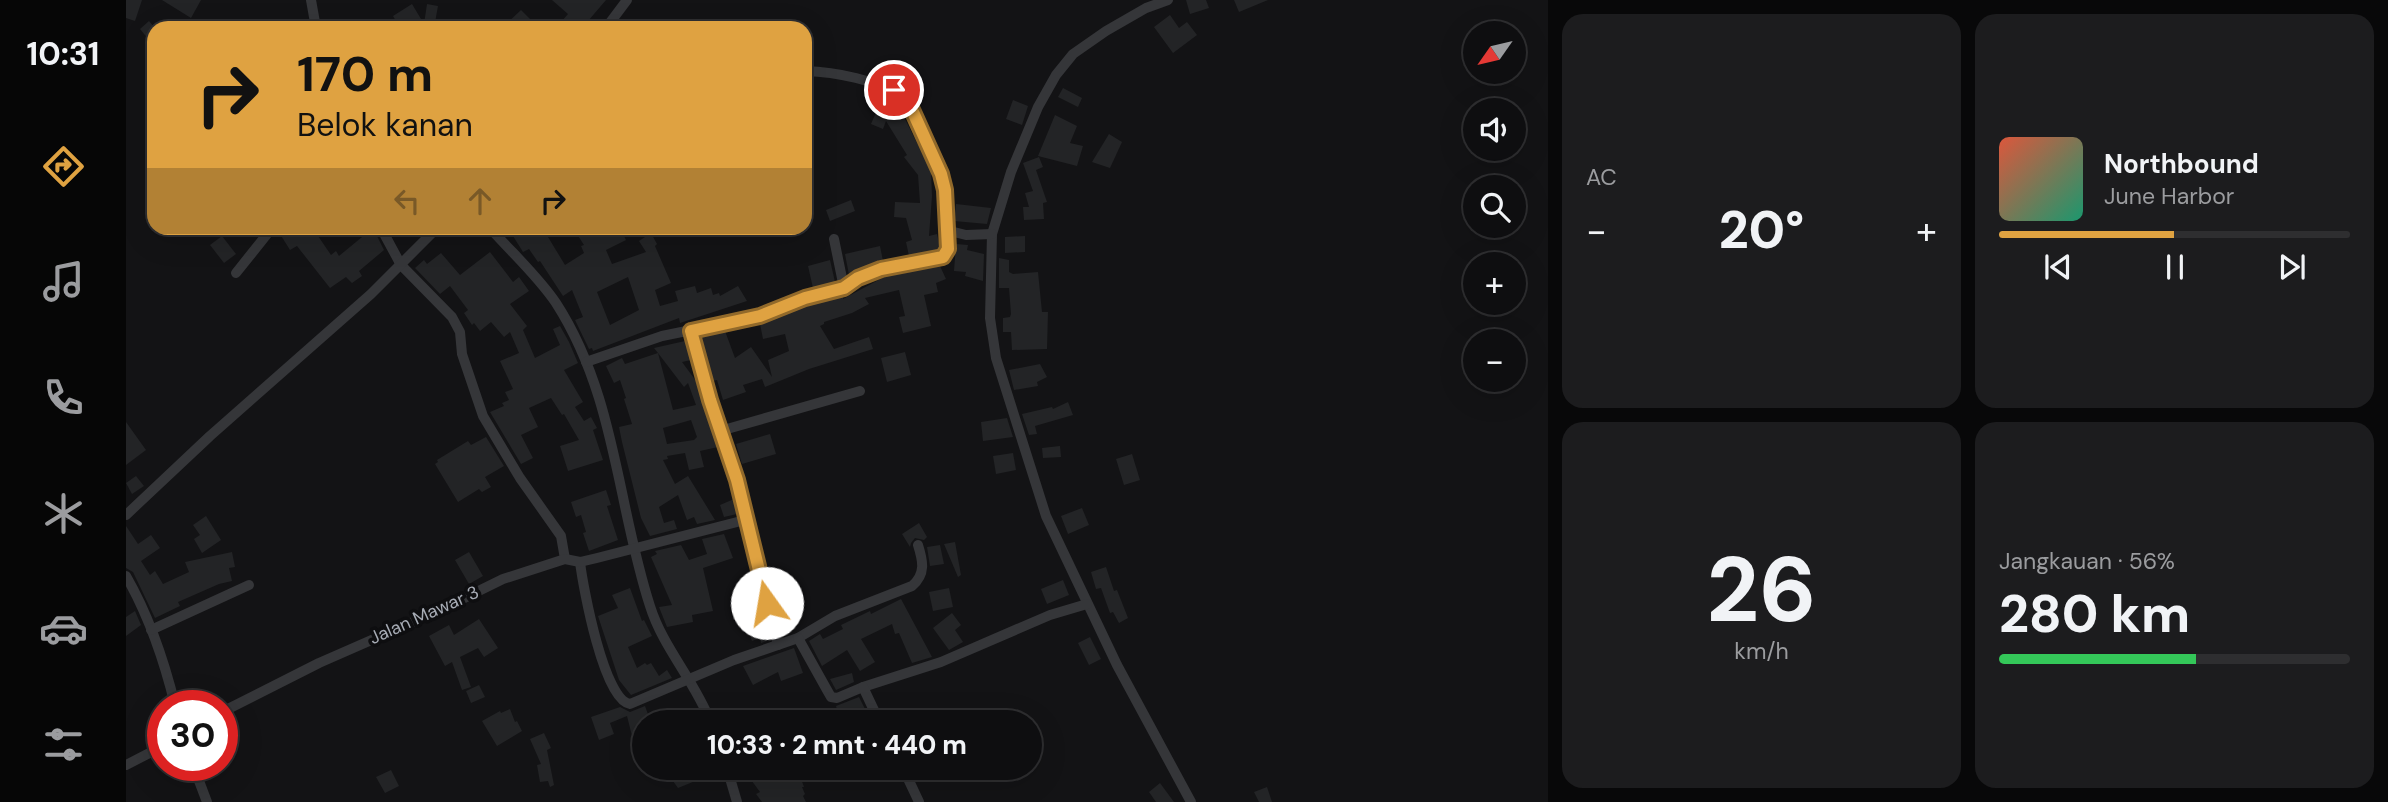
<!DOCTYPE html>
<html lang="id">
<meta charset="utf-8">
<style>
body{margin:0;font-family:"DM Sans",sans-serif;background:#1c1c1e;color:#f1f3f6;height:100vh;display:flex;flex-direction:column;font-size:26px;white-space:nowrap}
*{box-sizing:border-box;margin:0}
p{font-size:23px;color:#9b9c9f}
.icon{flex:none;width:38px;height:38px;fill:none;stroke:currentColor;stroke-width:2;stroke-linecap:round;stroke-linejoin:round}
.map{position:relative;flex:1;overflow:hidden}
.drawer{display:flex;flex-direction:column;gap:14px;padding:14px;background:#080809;width:840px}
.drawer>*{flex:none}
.hud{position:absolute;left:21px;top:21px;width:665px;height:214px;border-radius:21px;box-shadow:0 7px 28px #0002,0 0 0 2px #2e2e30;background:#dfa241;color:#111;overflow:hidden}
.needle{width:46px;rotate:236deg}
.tools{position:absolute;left:1337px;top:21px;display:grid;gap:14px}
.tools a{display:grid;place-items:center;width:63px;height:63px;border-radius:50%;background:#0e0e10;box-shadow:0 7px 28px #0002,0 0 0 2px #2e2e30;font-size:35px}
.speed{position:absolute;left:21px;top:690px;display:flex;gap:14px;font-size:35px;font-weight:700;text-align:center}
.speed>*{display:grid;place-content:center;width:91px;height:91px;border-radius:50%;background:#0e0e10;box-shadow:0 7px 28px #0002,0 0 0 2px #2e2e30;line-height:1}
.speed .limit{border:10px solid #d22;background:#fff;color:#111}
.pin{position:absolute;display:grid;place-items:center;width:60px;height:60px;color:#fff;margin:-30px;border:4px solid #fff;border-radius:50%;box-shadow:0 2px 7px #0007}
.me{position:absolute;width:77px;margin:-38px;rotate:347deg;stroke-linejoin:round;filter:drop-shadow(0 0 5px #0008)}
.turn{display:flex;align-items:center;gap:24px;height:147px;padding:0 35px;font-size:32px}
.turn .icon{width:91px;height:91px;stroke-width:2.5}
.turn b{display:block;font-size:49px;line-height:60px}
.lanes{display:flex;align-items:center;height:66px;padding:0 35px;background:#0003;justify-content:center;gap:35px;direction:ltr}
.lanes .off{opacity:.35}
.big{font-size:52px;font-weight:800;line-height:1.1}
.drawer .widget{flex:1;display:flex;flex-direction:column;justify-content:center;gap:10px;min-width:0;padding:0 24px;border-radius:21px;background:#1c1c1e}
.drawer .dial{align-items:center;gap:0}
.dial b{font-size:91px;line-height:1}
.song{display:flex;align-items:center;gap:21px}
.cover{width:84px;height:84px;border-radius:10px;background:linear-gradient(135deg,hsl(10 70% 55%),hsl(160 70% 35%))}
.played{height:7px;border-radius:4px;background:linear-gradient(90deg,#dfa241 50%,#2e2e30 50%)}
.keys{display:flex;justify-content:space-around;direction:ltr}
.heat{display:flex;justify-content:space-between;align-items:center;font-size:38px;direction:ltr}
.charge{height:10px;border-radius:5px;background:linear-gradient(90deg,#34c759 56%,#2e2e30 0)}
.drawer .tiles{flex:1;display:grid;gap:14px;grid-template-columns:repeat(2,1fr)}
.trip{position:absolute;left:506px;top:710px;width:410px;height:70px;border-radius:35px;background:#0e0e10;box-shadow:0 7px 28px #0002,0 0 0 2px #2e2e30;font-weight:800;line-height:70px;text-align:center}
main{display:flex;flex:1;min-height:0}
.menu{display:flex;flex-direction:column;width:126px;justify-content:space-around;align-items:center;background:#060606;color:#9b9c9f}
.menu .icon{width:49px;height:49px}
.menu .current{color:#dfa241}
.menu b{font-size:32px;color:#f1f3f6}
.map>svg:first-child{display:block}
.building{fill:#232426;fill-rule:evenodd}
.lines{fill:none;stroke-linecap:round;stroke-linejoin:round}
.street{stroke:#353639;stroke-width:10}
.route-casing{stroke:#91692a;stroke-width:18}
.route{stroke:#dfa241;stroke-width:12}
.labels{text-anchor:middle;stroke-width:7;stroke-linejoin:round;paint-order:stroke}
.street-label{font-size:18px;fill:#a6abb4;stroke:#0e0e10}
</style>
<main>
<nav class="menu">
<b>10:31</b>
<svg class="icon current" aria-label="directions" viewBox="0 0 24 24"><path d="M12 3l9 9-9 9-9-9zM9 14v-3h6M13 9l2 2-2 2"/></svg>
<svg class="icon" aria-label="music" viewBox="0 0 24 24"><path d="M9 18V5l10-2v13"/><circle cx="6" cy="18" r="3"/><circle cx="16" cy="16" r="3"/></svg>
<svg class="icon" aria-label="phone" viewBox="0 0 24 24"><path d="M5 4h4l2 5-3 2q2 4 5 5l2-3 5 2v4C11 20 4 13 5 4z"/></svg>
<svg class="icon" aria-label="climate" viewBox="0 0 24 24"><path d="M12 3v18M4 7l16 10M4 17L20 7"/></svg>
<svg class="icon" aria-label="car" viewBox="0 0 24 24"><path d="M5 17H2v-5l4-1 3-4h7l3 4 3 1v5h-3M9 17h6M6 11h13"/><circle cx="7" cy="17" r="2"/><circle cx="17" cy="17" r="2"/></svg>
<svg class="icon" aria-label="filters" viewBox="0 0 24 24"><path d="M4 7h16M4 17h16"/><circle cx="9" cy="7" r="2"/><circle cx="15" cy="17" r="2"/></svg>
</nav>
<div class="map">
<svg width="1422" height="802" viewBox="0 0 1422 802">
<rect width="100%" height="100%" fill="#131315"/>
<!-- building -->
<g class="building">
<polygon points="0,0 16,0 9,21 0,18"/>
<polygon points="36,0 75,0 65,18"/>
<polygon points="426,0 480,0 456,28 430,28 442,14"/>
<polygon points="1060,0 1080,0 1083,8 1064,14"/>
<polygon points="1108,0 1142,0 1113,12"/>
<polygon points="286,4 298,24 301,4 312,6 308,28 286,28 288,19 274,28 267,16"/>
<polygon points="395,10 405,20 401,28 376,28"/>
<polygon points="1044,15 1053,28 1061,22 1071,35 1047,53 1028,27"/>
<polygon points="23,21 28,27 28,36 23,40 14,29"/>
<polygon points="937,88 956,98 952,107 932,97"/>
<polygon points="887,100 902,106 896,125 880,119"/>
<polygon points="750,105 772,115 776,113 805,171 806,196 803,236 811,234 814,247 812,250 783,256 780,242 786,240 780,218 768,217 769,202 794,203 792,175 778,157 781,155 760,121 757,129 745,124 752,108"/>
<polygon points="929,115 951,126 944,143 957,146 951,166 912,156"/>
<polygon points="983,134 996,142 984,168 966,162"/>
<polygon points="913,157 917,167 910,170 921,202 917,203 918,219 898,220 897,207 903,207 899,193 907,191 897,163"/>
<polygon points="725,200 729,211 704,221 700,210"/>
<polygon points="830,204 865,208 861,224 828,221"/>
<polygon points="164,228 204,228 192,236 205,255 210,251 213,256 247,228 258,250 233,271 236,276 226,283 220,277 204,288 171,246 164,250 154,234"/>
<path d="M382 228H437L422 237 439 265 458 253 455 246 458 245 447 228H494L500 240 480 250 486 264 520 252 513 241 525 233 531 244 529 246 545 283 529 290 534 306 552 301 549 291 569 286 571 293 585 288 587 295 593 293 594 296 612 286 621 301 554 323 553 318 467 351 466 348 463 349 449 320 457 317 446 290 437 296 414 261 412 262 403 249 397 252ZM502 277 513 310 484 325 471 292Z"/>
<polygon points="96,236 110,254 98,263 84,245"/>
<polygon points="899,236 899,252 879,253 879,237"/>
<polygon points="830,244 842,245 841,250 858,254 857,281 839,276 840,272 828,271"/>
<polygon points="754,246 757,261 723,275 719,254"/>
<polygon points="364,252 387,282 393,277 403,291 384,304 401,326 397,330 409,358 434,345 427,329 434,326 443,342 452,363 438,370 457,402 449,407 458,421 465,417 471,428 467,430 477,460 442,471 434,446 453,440 438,414 436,415 425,398 403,408 412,427 395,435 407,458 395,464 364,412 378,406 376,403 383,400 379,392 387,389 374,361 393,353 384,332 378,337 365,322 354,331 348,323 346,325 338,313 342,310 324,286 314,294 289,268 298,260 301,264 315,253 334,275"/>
<polygon points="873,258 883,260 883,272 887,274 912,272 916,312 922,312 921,349 886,350 885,332 877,332 877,318 884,317 885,314 883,288 873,288"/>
<polygon points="704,260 709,282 687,288 682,266"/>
<polygon points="814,266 820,279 810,283 812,292 798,295 805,326 777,333 773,317 779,316 773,290 739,298 743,304 726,313 698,322 698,324 694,326 708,349 743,337 747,349 683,369 639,387 636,379 617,385 620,392 597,400 591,380 587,381 575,336 599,331 609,358 625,347 646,377 642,360 663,351 659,334 637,339 634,324 681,305 717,296 717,299 760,276"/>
<path d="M559 341 565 360 556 362 570 381 592 447 574 451 578 467 563 470 559 453 541 456 542 459 537 460 549 484 562 476 589 520 571 524 568 517 561 520 552 495 533 507 538 523 548 520 551 529 524 536 515 518 496 442 493 427 506 424 498 399 500 398 494 380 488 383 480 366 496 358 499 364 532 353 528 348ZM532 353 558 387 562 383 570 405 547 410ZM565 420 571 437 568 440 541 444 537 428Z"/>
<polygon points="779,352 785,375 761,382 755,358"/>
<polygon points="914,364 921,377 911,382 912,386 888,390 883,370"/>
<polygon points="942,402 947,415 909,426 911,434 903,435 896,414 926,407 927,409"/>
<polygon points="881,418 887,437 857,441 855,422"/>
<polygon points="0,422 20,450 0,465"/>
<polygon points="644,434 650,454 616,464 610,444"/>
<polygon points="360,437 378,466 359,477 365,487 356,492 353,489 332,502 309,464 312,462 311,460 342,441 345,445"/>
<polygon points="934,446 935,457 917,458 916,448"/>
<polygon points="887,453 890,470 870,474 867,456"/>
<polygon points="1006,454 1014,480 998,485 990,459"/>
<polygon points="10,476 18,486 6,494 0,483"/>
<polygon points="480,490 485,505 481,506 492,540 463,551 457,533 460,532 455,515 450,517 445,502"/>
<polygon points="608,499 611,514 598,517 594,505"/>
<polygon points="956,508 963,525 942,534 935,516"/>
<polygon points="80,516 95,540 76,553 68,539 74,535 67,525"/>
<polygon points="793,523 801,537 798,540 789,538 785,543 784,547 776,534"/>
<polygon points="0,526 12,544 25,535 34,548 15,561 24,575 29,571 37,584 63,572 59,562 106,552 109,567 103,568 106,581 93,584 52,602 54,606 29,618 7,572 0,568"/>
<polygon points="598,534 607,558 577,568 587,611 566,615 567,622 541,627 533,607 546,605 525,557 531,554 529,551 555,545 563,560 581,554 576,539"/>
<polygon points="829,542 835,575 832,577 818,544"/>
<polygon points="814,545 818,564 804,566 801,547"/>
<polygon points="343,552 357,576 343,584 329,560"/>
<polygon points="980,567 988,591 991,590 1002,618 993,623 987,612 984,613 975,588 970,589 965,572"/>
<polygon points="937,580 943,595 921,604 915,589"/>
<polygon points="629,586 643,640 635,643 634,638 626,641 617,619 620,618 615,588"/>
<polygon points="504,588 516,621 518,620 526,636 502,647 511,668 519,663 521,665 525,663 533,676 541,670 546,678 505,695 493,680 472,616 492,608 486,595"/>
<polygon points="823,588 827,607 807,611 803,592"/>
<polygon points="775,599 806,657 786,663 773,633 769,634 766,624 735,639 749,662 734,671 721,650 696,666 683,641 694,634 697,639 717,629 715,625 744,611 745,614"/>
<polygon points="9,611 15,625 0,636 0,617"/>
<polygon points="826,613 835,625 829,630 837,642 823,650 807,628"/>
<polygon points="353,619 372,648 358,657 352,648 334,657 345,687 336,690 326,662 319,666 303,636 323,625 328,635"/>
<polygon points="964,637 975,659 963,665 952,643"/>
<polygon points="668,648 677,673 655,681 652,672 627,685 617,666"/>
<polygon points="726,673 728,682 710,690 704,679"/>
<polygon points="353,685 359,697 345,703 340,691"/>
<polygon points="733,697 741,713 720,723 715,723 710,706"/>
<polygon points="519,706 524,720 518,722 518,737 507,740 501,716 484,723 488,734 473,740 465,717 494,707 504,712"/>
<polygon points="384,709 389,722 391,721 396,731 371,746 356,721 374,711 375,713"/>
<polygon points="645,711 649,723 615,723 615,722"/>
<polygon points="418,733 425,748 421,750 428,785 424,787 422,781 414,782 411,765 415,764 404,739"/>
<polygon points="549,768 555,771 562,768 593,768 594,771 552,788 542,774"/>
<polygon points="625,768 631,768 635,774 646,768 654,780 673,773 678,787 676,787 679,794 677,796 680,802 636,802 630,794 634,792 620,773"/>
<polygon points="265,770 273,786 259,793 250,777"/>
<polygon points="1034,783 1048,802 1030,802 1023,792"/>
<polygon points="1141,787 1146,802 1133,802 1128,792"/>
</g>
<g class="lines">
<!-- street -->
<g class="street">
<polyline points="185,0 190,28"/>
<polyline points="1042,0 1020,8 980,31 947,54 930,75 912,107 885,172 866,234 864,318 870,358 920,516 991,665 1065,802"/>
<polyline points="480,28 501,0"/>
<path d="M679 71C710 72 751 80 778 97L815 174 819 190 820 230"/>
<polyline points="255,228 275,265 326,317 334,332 336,354 357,416 394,478 435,536 439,559"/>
<path d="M364 228C386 253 411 275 430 303 490 396 491 505 524 606 537 648 569 681 585 723"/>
<polyline points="708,239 718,288"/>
<polyline points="110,273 146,228"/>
<polyline points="565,331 584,400 611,480 652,645"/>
<polyline points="460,362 536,336 634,316 679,298 718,288 732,278 755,269 817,257 822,249 820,230 840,235 866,234"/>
<polyline points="594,431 734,391"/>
<polyline points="0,515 84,436 245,294 311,228"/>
<path d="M454 562C457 587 478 701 504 704L608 660 672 638 709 616 786 586C800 574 797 561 792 545"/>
<path d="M0 576C23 616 38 660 49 705"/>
<polyline points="25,630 123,585"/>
<polyline points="672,638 701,690 705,697 711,698 737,687 815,662 924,615 961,604"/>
<polyline points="737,687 754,723"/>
<polyline points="96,712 193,663 314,610 377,579 439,559 454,562 471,558 619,520"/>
<polyline points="0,765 37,746"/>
<polyline points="67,765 81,802"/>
<polyline points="601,768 611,802"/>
<polyline points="777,768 793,802"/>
</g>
</g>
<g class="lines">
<defs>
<polyline id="route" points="641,603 611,480 584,400 565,331 634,316 679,298 718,288 732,278 755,269 817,257 822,249 819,190 815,174 782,101 768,90"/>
</defs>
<!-- route casing -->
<use href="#route" class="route-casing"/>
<!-- route -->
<use href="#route" class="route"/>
</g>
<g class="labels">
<!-- street labels -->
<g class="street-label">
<text transform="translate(298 615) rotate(-24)" y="6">Jalan Mawar 3</text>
</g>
</g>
</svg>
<div class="tools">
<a><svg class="needle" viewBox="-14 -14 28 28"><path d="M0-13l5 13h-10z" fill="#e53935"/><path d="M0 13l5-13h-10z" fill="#9b9c9f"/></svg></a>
<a><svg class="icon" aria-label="sound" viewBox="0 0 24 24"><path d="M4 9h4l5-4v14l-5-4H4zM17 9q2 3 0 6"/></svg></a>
<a><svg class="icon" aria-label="search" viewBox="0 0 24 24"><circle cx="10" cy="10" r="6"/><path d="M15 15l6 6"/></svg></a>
<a>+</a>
<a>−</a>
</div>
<div class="speed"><div class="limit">30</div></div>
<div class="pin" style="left:768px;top:90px;background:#d93025"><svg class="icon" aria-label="arrive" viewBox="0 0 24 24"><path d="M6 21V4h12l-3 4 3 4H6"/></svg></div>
<svg class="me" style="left:641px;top:603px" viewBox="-20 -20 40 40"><circle r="19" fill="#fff"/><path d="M0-13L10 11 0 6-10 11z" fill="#dfa241"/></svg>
<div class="trip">10:33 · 2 mnt · 440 m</div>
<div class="hud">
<div class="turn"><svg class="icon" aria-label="right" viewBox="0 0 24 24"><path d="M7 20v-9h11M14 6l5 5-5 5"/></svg><div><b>170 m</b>Belok kanan</div></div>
<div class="lanes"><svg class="icon off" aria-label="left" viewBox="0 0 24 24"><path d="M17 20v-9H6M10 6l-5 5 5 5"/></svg><svg class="icon off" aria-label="ahead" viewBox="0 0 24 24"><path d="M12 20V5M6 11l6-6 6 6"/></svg><svg class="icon" aria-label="right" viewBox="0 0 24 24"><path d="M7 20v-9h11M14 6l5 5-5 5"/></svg></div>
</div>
</div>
<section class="drawer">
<div class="tiles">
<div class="widget"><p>AC</p>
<div class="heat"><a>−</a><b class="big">20°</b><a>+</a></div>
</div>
<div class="widget">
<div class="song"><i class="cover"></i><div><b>Northbound</b><p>June Harbor</p></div></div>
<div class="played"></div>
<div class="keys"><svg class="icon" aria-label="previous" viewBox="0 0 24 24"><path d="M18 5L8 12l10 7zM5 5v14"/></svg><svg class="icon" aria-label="pause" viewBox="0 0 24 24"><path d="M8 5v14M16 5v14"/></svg><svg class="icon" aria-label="next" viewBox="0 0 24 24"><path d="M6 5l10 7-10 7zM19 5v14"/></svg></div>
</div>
<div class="widget dial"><b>26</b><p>km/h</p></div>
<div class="widget"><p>Jangkauan · 56%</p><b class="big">280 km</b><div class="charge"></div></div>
</div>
</section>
</main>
